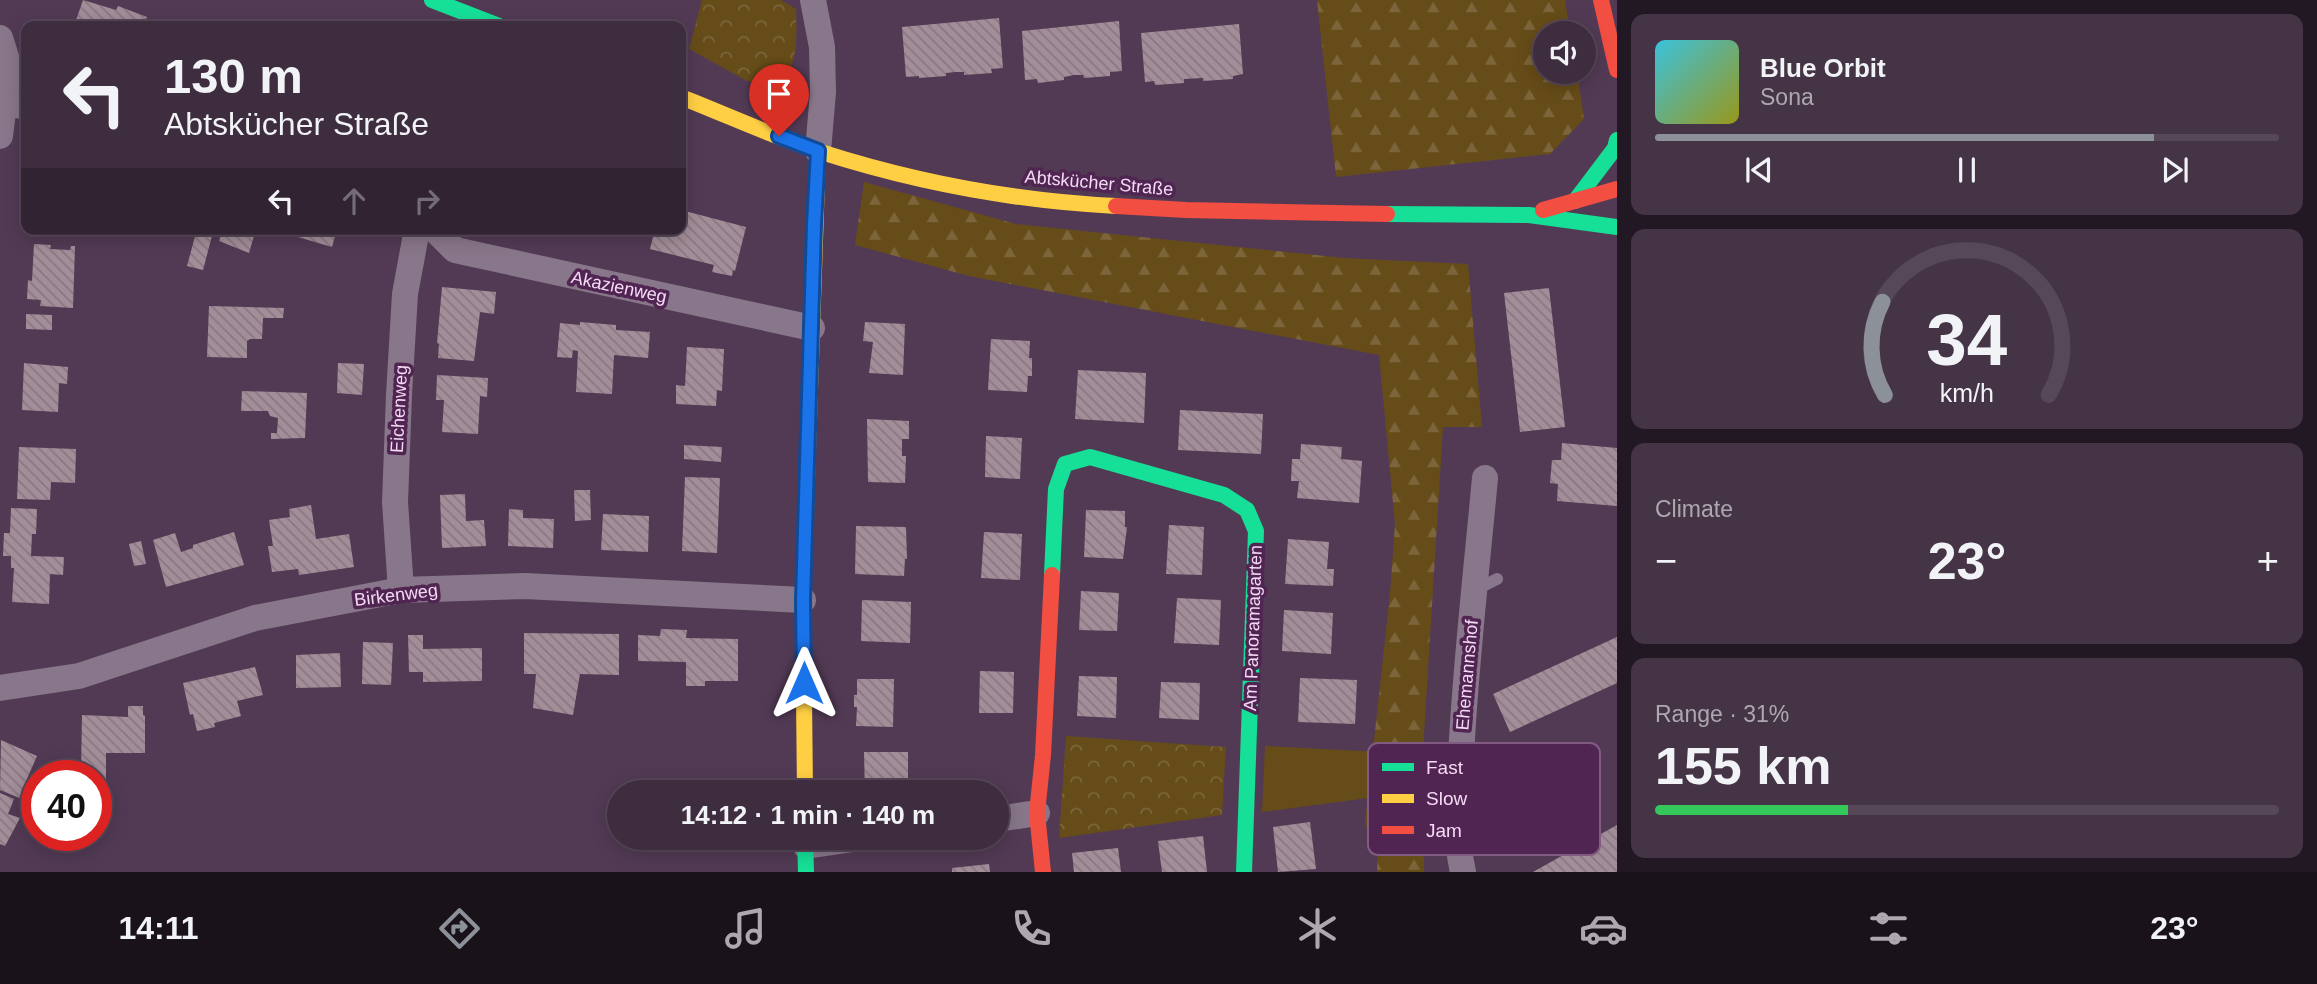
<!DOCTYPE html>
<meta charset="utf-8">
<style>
body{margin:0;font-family:Helvetica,sans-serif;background:#453446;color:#f1f3f6;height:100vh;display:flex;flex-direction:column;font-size:26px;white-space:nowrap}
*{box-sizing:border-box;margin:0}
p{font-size:23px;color:#ada7b0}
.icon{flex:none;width:38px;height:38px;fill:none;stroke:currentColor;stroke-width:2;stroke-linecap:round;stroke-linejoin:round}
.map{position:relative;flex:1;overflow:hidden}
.drawer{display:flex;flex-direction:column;gap:14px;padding:14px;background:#221823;width:700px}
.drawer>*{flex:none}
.top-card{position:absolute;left:21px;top:21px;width:665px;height:214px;border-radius:14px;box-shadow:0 4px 18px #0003,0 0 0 2px #574859;background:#3e2c3f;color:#f1f3f6;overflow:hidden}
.buttons{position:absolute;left:1533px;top:21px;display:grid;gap:14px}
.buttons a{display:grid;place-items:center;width:63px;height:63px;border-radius:50%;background:#3e2c3f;box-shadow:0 4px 18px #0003,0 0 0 2px #574859;font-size:35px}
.speed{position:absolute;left:21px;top:760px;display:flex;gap:14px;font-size:35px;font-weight:700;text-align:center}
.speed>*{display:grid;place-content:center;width:91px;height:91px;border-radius:50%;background:#3e2c3f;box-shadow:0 4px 18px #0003,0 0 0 2px #574859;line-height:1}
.speed .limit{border:10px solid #d22;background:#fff;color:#111}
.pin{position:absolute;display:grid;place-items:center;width:60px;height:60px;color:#fff;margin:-72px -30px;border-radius:50% 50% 50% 0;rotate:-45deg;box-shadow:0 0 7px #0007}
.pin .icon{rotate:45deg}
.me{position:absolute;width:77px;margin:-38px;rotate:0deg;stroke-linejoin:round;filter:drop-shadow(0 0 5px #0008)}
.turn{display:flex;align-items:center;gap:24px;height:147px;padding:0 28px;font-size:32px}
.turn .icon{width:91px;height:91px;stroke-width:2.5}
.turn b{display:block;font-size:49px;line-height:60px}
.lanes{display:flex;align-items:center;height:66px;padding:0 28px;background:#0003;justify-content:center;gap:35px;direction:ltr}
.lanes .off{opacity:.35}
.big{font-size:52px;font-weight:700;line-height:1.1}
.drawer .widget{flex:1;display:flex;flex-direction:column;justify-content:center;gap:10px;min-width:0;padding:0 24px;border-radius:14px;background:#453446}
.drawer .dial{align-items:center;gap:0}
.dial svg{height:182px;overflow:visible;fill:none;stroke:#574859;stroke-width:7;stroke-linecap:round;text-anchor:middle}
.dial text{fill:#f1f3f6;stroke:none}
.song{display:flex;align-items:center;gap:21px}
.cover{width:84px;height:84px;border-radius:10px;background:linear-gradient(135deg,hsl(190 70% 55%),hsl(60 70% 35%))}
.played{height:7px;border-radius:4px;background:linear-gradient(90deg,#8c9099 80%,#574859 80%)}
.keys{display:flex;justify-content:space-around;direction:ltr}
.heat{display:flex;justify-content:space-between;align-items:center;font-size:38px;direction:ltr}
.charge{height:10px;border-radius:5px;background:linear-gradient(90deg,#34c759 31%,#574859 0)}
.trip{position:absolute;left:607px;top:780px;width:402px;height:70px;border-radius:35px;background:#3e2c3f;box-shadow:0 4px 18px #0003,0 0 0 2px #574859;font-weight:700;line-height:70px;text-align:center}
.tab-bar{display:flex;height:112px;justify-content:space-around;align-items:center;background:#191219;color:#ada7b0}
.tab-bar .icon{width:49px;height:49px}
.tab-bar .current{color:#8c9099}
.tab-bar b{font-size:32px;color:#f1f3f6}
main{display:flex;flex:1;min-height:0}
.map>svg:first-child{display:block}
.green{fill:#664c18}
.forest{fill:url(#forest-firs)}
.park{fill:url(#park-crowns)}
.building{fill:url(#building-back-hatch)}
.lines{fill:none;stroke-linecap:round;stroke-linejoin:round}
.lane{stroke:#88778a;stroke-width:12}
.street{stroke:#88778a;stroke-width:26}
.fast{stroke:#16e098;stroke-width:16}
.slow{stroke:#ffcf43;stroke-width:16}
.jam{stroke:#f24e42;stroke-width:16}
.route-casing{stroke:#114b97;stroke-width:18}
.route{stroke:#1a73e8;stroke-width:12}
.labels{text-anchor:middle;stroke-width:7;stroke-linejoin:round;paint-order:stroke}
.street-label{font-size:18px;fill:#f5daf5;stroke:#502552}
.key{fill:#502552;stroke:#825b83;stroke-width:2}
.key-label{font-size:19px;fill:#f5daf5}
</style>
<main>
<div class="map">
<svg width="1617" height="872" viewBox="0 0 1617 872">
<defs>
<pattern id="forest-firs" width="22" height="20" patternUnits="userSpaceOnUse" patternTransform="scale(1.75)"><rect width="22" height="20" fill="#664c18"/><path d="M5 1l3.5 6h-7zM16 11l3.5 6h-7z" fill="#7c653a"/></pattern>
<pattern id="park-crowns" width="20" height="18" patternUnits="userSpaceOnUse" patternTransform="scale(1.75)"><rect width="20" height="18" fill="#664c18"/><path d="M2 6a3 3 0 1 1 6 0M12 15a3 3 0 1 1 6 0" fill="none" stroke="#7c653a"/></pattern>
<pattern id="building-back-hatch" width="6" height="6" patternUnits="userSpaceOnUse" patternTransform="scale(1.75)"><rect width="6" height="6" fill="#a28e98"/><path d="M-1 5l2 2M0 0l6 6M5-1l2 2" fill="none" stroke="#887781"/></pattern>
</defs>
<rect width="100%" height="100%" fill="#523a54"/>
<!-- green -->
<polygon class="green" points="1265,746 1381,752 1365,824 1368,798 1262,812"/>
<!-- forest -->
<g class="forest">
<polygon points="1317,0 1565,0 1570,33 1545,33 1545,72 1577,72 1584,119 1550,154 1336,177"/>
<polygon points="864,182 1016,224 1344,258 1468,264 1482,427 1443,427 1423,751 1424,872 1377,872 1378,849 1365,824 1390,593 1395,524 1379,355 969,276 855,245"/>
</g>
<!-- park -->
<g class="park">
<path d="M702 0H781L796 9C797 40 798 60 781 88L747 81 689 49Z"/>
<polygon points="1066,736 1226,747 1222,815 1059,838"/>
</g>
<!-- building -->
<g class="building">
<polygon points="83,0 116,10 118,6 147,17 143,26 74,26"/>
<polygon points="999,18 1003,68 991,69 992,73 964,75 964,72 955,72 946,73 946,76 919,78 919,76 906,77 902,27"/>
<polygon points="1119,21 1122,71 1110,72 1110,76 1084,78 1083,75 1074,75 1064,77 1064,80 1038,83 1037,79 1025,80 1022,31"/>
<polygon points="1239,24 1243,74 1233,76 1233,79 1203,81 1203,78 1184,79 1184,83 1170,84 1155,85 1154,81 1145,82 1141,33"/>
<polygon points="681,210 746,227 735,271 733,270 732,276 712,272 714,265 650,249 655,229 681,229"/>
<polygon points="197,229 213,232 203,270 187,266"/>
<polygon points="223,229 256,229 249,253 219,241"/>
<polygon points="337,229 332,247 274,230 274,229"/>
<polygon points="34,244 51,245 50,249 70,250 71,246 75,246 73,308 40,306 41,300 27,299 28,280 32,281"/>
<polygon points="442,287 496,292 494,314 480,312 474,361 438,358 439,344 437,343"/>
<polygon points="1549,288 1565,427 1520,432 1504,293"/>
<polygon points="209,306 284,308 283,318 263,318 262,339 250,339 247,341 247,358 207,357"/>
<polygon points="26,314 52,315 52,330 26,329"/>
<polygon points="580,322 616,325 616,330 650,332 648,358 614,355 612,394 576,392 578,351 573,350 572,358 557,357 560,323 580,325"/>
<polygon points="865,322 905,324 903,375 869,373 873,342 863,341"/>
<polygon points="991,339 1030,341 1029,358 1032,358 1032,376 1028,376 1027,392 988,390"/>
<polygon points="687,347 724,349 722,391 717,390 716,406 676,404 676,385 685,386"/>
<polygon points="24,363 68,367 67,384 59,383 58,412 22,410"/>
<polygon points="338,363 364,364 362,395 337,393"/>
<polygon points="1078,370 1146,373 1144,423 1075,419"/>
<polygon points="437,375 488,378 487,397 480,396 478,434 442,432 444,400 436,400"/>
<polygon points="242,391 307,393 305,438 271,439 271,433 277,433 278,418 270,416 268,411 241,411"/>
<polygon points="1180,410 1263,414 1261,454 1178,450"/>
<polygon points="867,419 909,421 909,439 902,439 902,456 906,456 905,483 868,482"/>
<polygon points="986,436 1022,438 1020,479 985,477"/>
<polygon points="1562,443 1617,448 1617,506 1557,501 1558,484 1550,483 1552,460 1561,460"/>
<polygon points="1301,444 1342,447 1341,459 1362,461 1359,503 1297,498 1299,481 1291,481 1292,459 1300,459"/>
<polygon points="684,445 722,447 721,462 684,459"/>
<polygon points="19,447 76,449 75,483 51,482 50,500 17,499"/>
<polygon points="685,477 720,478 717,553 682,551"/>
<polygon points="574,490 590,490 591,520 575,521"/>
<polygon points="465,494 466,521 484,520 486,546 442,548 440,495"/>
<polygon points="311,505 316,539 349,534 354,567 299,575 298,569 272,572 268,546 273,546 269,520 290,517 289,509"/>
<polygon points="11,508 37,509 36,534 32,534 31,556 64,557 63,575 50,574 49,604 12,602 14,568 11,568 11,556 3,556 4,533 10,533"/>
<polygon points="509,509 523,510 523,518 554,519 553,548 508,546"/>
<polygon points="1086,510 1125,511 1125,527 1127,527 1123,559 1084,557"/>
<polygon points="603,514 649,516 648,552 601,550"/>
<polygon points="1169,525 1204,527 1202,575 1166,574"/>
<polygon points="856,526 906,527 907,559 905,559 904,576 855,574"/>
<polygon points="234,532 244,565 166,587 153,540 175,533 181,552 193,548 193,545"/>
<polygon points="984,532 1022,534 1020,580 981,578"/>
<polygon points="1288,539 1329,542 1327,569 1334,569 1333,586 1285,584"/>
<polygon points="141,541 146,564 134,566 129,544"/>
<polygon points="1081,591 1119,593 1117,631 1079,630"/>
<polygon points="1177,598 1221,600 1219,645 1174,643"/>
<polygon points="862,600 911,602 910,643 861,641"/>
<polygon points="1284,610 1333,613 1331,654 1282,651"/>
<polygon points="661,629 687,630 686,638 738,639 738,681 705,681 705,686 686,686 686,662 638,661 638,635 660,636"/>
<polygon points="524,633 619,634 619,675 580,674 573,715 533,708 536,674 524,674"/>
<polygon points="408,635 423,635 423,649 482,648 482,681 423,682 423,672 409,672"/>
<polygon points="1617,637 1617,683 1510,732 1493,694"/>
<polygon points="363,642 393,643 391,685 362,684"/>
<polygon points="340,653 341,687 296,688 296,655"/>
<polygon points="255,667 263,695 237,701 241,716 214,723 215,727 197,731 193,714 190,715 183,683"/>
<polygon points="980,671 1014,672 1013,713 979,713"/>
<polygon points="1079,676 1117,677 1116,718 1077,716"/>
<polygon points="1300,678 1357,680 1355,724 1298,722"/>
<polygon points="857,679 894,679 893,727 856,726 857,707 854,707 854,695 857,695"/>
<polygon points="1161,682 1200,683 1199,720 1159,718"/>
<polygon points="128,706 143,706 143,715 145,716 145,753 106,753 106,779 96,779 96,775 81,775 82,715 128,717"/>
<polygon points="1,740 37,756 26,781 29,783 22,799 0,790"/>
<polygon points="864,752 908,752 908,793 865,793"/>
<polygon points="0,793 14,799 8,814 20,818 5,846 0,844"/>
<polygon points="1310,822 1316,869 1278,872 1273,827"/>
<polygon points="1617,825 1617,872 1533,872 1574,849"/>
<polygon points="1203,836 1207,872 1162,872 1158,841"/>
<polygon points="1118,848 1121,872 1074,872 1072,853"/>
<polygon points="989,864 990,872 952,872 952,868"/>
</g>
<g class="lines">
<!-- lane -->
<polyline class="lane" points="1475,590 1497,579"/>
<!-- street -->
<g class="street">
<polyline points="813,0 822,47 823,92 818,151"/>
<polyline points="0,38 9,66 4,104 26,106"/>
<polyline points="0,136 4,104"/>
<polyline points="434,229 455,250 812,328"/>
<polyline points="401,590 395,502 399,395 405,294 417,229"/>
<polyline points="0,688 79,676 255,618 401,590 525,586 803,600"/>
<polyline points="998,819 1037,813"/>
<polyline points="806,846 860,838"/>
<path d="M1463 872C1453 829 1459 783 1462 739 1467 652 1477 565 1485 478"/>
</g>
<!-- fast -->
<g class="fast">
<polyline points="432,0 499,26"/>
<polyline points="1575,201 1615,148 1617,140"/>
<polyline points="1387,214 1529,215 1617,227"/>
<polyline points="1052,575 1056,489 1065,464 1090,457 1224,495 1247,510 1256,531 1244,872"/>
<polyline points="805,838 806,872"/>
</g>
<!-- slow -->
<g class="slow">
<path d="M681 97C727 115 774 137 821 152 915 182 1017 201 1116 206"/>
<polyline points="805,793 803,600 818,151"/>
</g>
<!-- jam -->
<g class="jam">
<polyline points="1601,0 1617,70"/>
<polyline points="1116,206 1186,210 1387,214"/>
<polyline points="1543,210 1617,189"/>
<polyline points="1043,872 1037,813 1043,755 1052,575"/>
</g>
</g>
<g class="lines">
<defs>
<polyline id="route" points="779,136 818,151 814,225 803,600 804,683"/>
</defs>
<!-- route casing -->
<use href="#route" class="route-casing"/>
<!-- route -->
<use href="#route" class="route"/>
</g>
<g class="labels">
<!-- street labels -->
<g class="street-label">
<text transform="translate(1099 183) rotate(5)" y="6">Abtskücher Straße</text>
<text transform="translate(619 287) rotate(12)" y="6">Akazienweg</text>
<text transform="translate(399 409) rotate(-87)" y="6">Eichenweg</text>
<text transform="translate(396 595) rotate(-7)" y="6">Birkenweg</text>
<text transform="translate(1253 628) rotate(-88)" y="6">Am Panoramagarten</text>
<text transform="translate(1467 675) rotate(-85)" y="6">Ehemannshof</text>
</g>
</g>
<!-- legend -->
<rect x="1368" y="743" width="232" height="112" rx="10" class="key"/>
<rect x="1382" y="763" width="32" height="8" fill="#16e098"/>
<rect x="1382" y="794" width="32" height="9" fill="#ffcf43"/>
<rect x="1382" y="826" width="32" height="8" fill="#f24e42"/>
<g class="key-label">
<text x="1426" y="774">Fast</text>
<text x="1426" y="805">Slow</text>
<text x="1426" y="837">Jam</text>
</g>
</svg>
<div class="buttons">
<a><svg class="icon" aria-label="sound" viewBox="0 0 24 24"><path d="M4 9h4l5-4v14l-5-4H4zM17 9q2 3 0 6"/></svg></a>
</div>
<div class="speed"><div class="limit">40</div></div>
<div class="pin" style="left:779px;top:136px;background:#d93025"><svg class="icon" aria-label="arrive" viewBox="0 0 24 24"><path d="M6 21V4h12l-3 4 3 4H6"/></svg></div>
<svg class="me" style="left:804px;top:683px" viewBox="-20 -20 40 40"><path d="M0-17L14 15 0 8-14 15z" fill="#1a73e8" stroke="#fff" stroke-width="4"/></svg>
<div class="trip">14:12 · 1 min · 140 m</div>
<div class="top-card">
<div class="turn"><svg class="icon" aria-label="left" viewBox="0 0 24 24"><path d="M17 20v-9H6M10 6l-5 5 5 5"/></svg><div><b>130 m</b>Abtskücher Straße</div></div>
<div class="lanes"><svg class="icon" aria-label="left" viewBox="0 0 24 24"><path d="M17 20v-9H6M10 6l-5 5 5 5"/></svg><svg class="icon off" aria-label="ahead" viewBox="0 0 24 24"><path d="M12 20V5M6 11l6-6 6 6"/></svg><svg class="icon off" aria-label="right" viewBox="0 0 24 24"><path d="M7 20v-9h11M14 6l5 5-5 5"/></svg></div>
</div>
</div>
<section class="drawer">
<div class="widget">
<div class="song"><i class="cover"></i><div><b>Blue Orbit</b><p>Sona</p></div></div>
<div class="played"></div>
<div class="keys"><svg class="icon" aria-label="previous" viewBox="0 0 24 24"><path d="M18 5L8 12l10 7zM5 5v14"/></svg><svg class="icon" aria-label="pause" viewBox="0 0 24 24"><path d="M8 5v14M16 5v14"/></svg><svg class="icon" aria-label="next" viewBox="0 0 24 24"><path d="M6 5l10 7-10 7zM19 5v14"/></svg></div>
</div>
<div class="widget dial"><svg viewBox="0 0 100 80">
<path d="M14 69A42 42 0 1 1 86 69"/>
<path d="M14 69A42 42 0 0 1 13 28" stroke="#8c9099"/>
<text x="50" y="56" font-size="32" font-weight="700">34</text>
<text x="50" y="72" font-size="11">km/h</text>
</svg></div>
<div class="widget"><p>Climate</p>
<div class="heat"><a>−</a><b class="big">23°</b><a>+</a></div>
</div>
<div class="widget"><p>Range · 31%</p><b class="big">155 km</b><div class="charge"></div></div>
</section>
</main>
<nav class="tab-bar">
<b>14:11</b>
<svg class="icon current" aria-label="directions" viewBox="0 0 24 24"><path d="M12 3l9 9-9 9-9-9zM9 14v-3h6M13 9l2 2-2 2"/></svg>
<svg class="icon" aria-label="music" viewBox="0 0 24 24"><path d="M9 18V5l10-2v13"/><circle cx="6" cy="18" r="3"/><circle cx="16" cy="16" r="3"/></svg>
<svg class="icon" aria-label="phone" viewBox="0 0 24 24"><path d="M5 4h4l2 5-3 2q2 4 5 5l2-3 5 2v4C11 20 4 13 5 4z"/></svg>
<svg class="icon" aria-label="climate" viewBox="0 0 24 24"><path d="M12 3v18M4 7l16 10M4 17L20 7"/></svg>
<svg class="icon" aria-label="car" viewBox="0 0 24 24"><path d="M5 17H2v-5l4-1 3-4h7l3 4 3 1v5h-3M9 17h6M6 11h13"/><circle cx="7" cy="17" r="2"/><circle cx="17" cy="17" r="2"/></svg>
<svg class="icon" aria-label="filters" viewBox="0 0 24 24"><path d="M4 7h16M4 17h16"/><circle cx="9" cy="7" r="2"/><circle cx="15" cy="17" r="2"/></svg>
<b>23°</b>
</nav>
